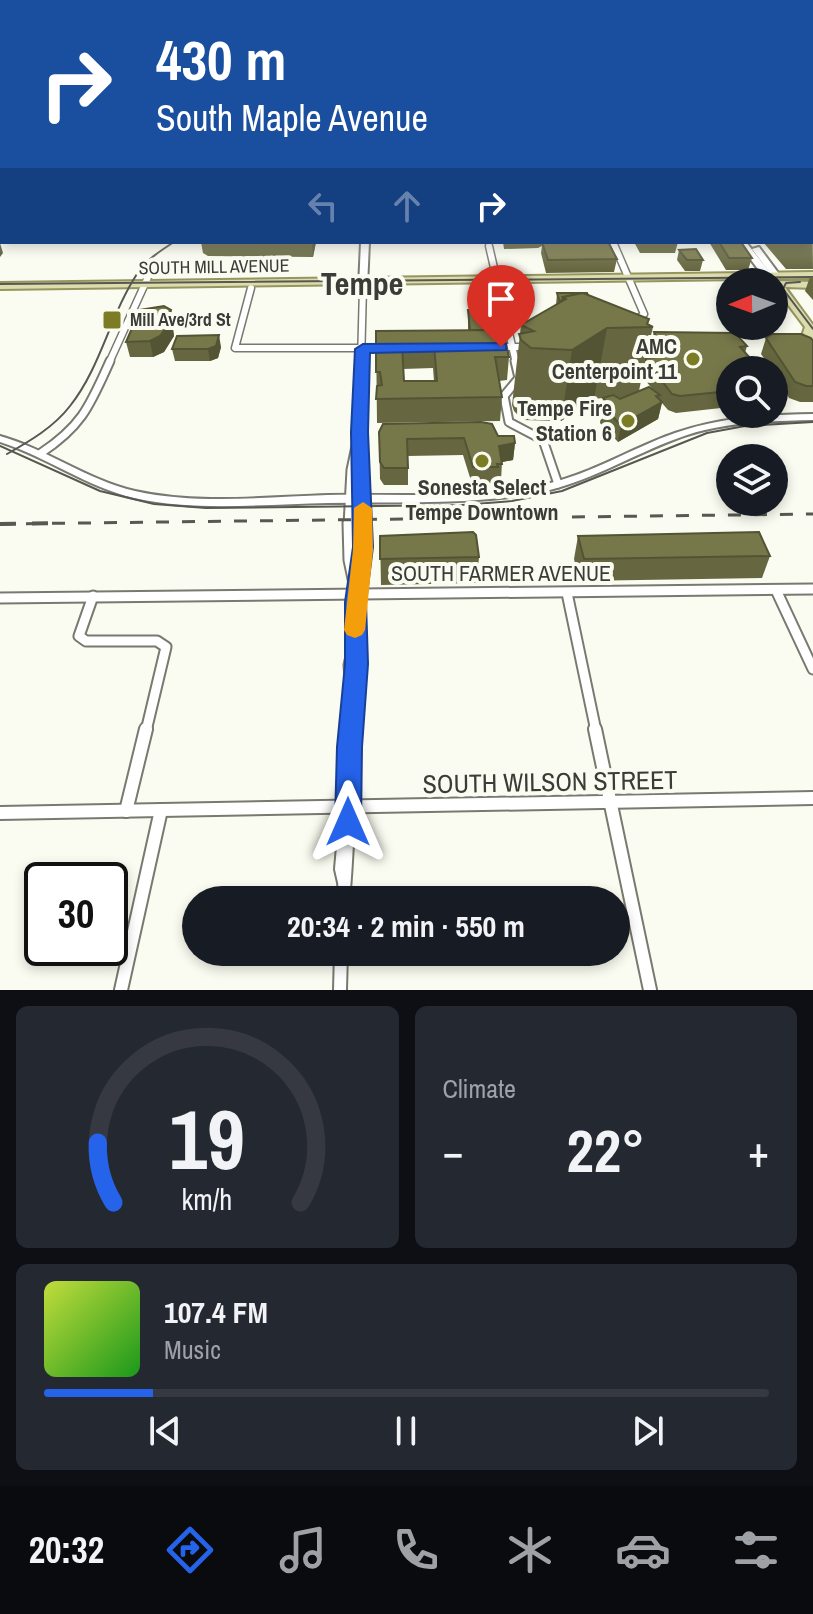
<!DOCTYPE html>
<meta charset="utf-8">
<style>
body{margin:0;font-family:"Archivo Narrow",sans-serif;background:#242831;color:#f1f3f6;height:100vh;display:flex;flex-direction:column;font-size:30px;white-space:nowrap}
*{box-sizing:border-box;margin:0}
p{font-size:26px;color:#9ea1a6}
.icon{flex:none;width:44px;height:44px;fill:none;stroke:currentColor;stroke-width:2;stroke-linecap:round;stroke-linejoin:round}
.map{position:relative;height:990px;overflow:hidden}
.sheet{display:flex;flex-direction:column;gap:16px;padding:16px;background:#0d0f14;flex:1}
.sheet>*{flex:none}
.hud{position:absolute;left:0px;top:0px;width:814px;height:244px;box-shadow:0 4px 12px #0003;background:#1a4fa0;color:#fff;overflow:hidden}
.needle{width:52px;rotate:269deg}
.tools{position:absolute;left:716px;top:268px;display:grid;gap:16px}
.tools a{display:grid;place-items:center;width:72px;height:72px;border-radius:50%;background:#171b24;box-shadow:0 4px 12px #0003;font-size:40px}
.speed{position:absolute;left:24px;top:862px;display:flex;gap:16px;font-size:40px;font-weight:700;text-align:center}
.speed>*{display:grid;place-content:center;width:104px;height:104px;border-radius:50%;background:#171b24;box-shadow:0 4px 12px #0003;line-height:1}
.speed .limit{border:4px solid #111;border-radius:12px;background:#fff;color:#111}
.pin{position:absolute;display:grid;place-items:center;width:68px;height:68px;color:#fff;margin:-82px -34px;border-radius:50% 50% 50% 0;rotate:-45deg;box-shadow:0 0 8px #0007}
.pin .icon{rotate:45deg}
.me{position:absolute;width:88px;margin:-44px;rotate:0deg;stroke-linejoin:round;filter:drop-shadow(0 0 6px #0008)}
.turn{display:flex;align-items:center;gap:28px;height:168px;padding:0 24px;font-size:36px}
.turn .icon{width:104px;height:104px;stroke-width:2.5}
.turn b{display:block;font-size:56px;line-height:68px}
.lanes{display:flex;align-items:center;height:76px;padding:0 24px;background:#0003;justify-content:center;gap:40px;direction:ltr}
.lanes .off{opacity:.35}
.big{font-size:60px;font-weight:800;line-height:1.1}
.sheet .card{flex:1;display:flex;flex-direction:column;justify-content:center;gap:12px;min-width:0;padding:0 28px;border-radius:12px;background:#242831}
.sheet .dial{align-items:center;gap:0}
.dial svg{height:208px;overflow:visible;fill:none;stroke:#363941;stroke-width:7;stroke-linecap:round;text-anchor:middle}
.dial text{fill:#f1f3f6;stroke:none}
.song{display:flex;align-items:center;gap:24px}
.cover{width:96px;height:96px;border-radius:12px;background:linear-gradient(135deg,hsl(70 70% 55%),hsl(120 70% 35%))}
.played{height:8px;border-radius:4px;background:linear-gradient(90deg,#2563eb 15%,#363941 15%)}
.keys{display:flex;justify-content:space-around;direction:ltr}
.heat{display:flex;justify-content:space-between;align-items:center;font-size:44px;direction:ltr}
.sheet .tiles{flex:1;display:grid;gap:16px;grid-template-columns:1fr 1fr}
.card:last-child{grid-column:span 2}
.trip{position:absolute;left:182px;top:886px;width:448px;height:80px;border-radius:40px;background:#171b24;box-shadow:0 4px 12px #0003;font-weight:800;line-height:80px;text-align:center}
.dock{display:flex;height:128px;justify-content:space-around;align-items:center;background:#090b0e;color:#9ea1a6}
.dock .icon{width:56px;height:56px}
.dock .active{color:#2563eb}
.dock b{font-size:36px;color:#f1f3f6}
.map>svg:first-child{display:block}
.lines{fill:none;stroke-linecap:round;stroke-linejoin:round}
.street-far3-casing{stroke:#78796f;stroke-width:9}
.street-far2-casing{stroke:#78796f;stroke-width:11}
.street-far1-casing{stroke:#78796f;stroke-width:13}
.street-casing{stroke:#78796f;stroke-width:16}
.secondary-casing{stroke:#78796f;stroke-width:4}
.primary-casing{stroke:#94955f;stroke-width:4}
.street-far3{stroke:#fff;stroke-width:6}
.street-far2{stroke:#fff;stroke-width:7}
.street-far1{stroke:#fff;stroke-width:9}
.street{stroke:#fff;stroke-width:12}
.secondary{fill:#fff;fill-rule:evenodd}
.primary{fill:#dcdcac;fill-rule:evenodd}
.tram{stroke:#575852;stroke-width:2}
.rail-far1{stroke:#575852;stroke-width:3;stroke-dasharray:13 13;stroke-linecap:butt}
.rail{stroke:#575852;stroke-width:4;stroke-dasharray:16 16;stroke-linecap:butt}
.wall{fill:#666740;fill-rule:evenodd}
.shaded-wall{fill:#535434}
.building{fill:#77784a;stroke:#535434;stroke-width:2;fill-rule:evenodd}
.route{fill:#2563eb;stroke:#184099;stroke-width:2}
.slow{fill:#f59e0b}
.poi-dot{fill:#7c7c24;stroke:#fbfcf1;stroke-width:3}
.labels{text-anchor:middle;stroke-width:8;stroke-linejoin:round;paint-order:stroke}
.far-street-label{font-size:18px;fill:#3b3c37;stroke:#fbfcf1}
.far-poi-label{font-size:18px;font-weight:bold;fill:#3b3c37;stroke:#fbfcf1;text-anchor:start}
.poi-label{font-size:22px;font-weight:bold;fill:#3b3c37;stroke:#fbfcf1;text-anchor:end}
.street-label{font-size:22px;fill:#3b3c37;stroke:#fbfcf1}
.near-street-label{font-size:26px;fill:#3b3c37;stroke:#fbfcf1}
.far-town-label{font-size:32px;font-weight:bold;fill:#3b3c37;stroke:#fbfcf1}
</style>
<div class="map">
<svg width="813" height="990" viewBox="0 0 813 990">
<rect width="100%" height="100%" fill="#fbfcf1"/>
<g class="lines">
<defs>
<g id="street-far3">
<polyline points="613,242 644,314 634,322"/>
<polyline points="489,246 516,363"/>
<polyline points="251,288 235,348 387,348"/>
<polyline points="497,347 527,347"/>
<polyline points="109,363 154,264"/>
<polyline points="361,363 363,287"/>
</g>
<g id="street-far2">
<polyline points="361,361 362,525"/>
<polyline points="515,361 519,378 504,396 509,422 543,440 558,484"/>
<path d="M41 453C83 425 90 405 110 361"/>
<polyline points="348,525 351,470 358,437"/>
</g>
<g id="street-far1">
<polyline points="348,523 349,560 356,593"/>
<polyline points="776,590 813,669"/>
<polyline points="567,593 596,731"/>
<polyline points="93,596 79,636 86,641 157,641 166,647 146,731"/>
<polyline points="0,598 813,589"/>
<polyline points="351,693 349,665 352,652"/>
<polyline points="352,731 362,523"/>
</g>
<g id="street">
<polyline points="595,729 650,990"/>
<polyline points="126,811 146,729"/>
<polyline points="0,813 813,798"/>
<polyline points="344,882 341,869 345,824"/>
<path d="M343 900C349 843 348 786 352 729"/>
<polyline points="121,990 161,810"/>
<polyline points="340,990 341,952"/>
</g>
<g id="secondary">
<polygon points="361,242 369,242 367,287 363,289 359,287"/>
<polygon points="738,242 746,242 771,274 752,249 759,247 779,274 776,278 782,284 781,286 775,286 774,282 771,282 763,276"/>
<path d="M813 414V420C771 421 728 422 687 435 639 451 596 479 546 491 474 506 401 501 328 503 264 504 198 512 134 498 87 487 47 457 0 442V436C47 449 87 480 135 491 198 505 264 497 328 495 401 494 474 499 546 484 591 474 632 448 675 433 720 417 766 415 813 414Z"/>
</g>
<g id="primary">
<polygon points="813,272 813,278 0,289 0,283"/>
<polygon points="776,281 813,282 813,288 785,287 813,325 813,343 810,342 803,333 805,327 774,286 774,282"/>
</g>
</defs>
<!-- street-far3 casing -->
<use href="#street-far3" class="street-far3-casing"/>
<!-- street-far2 casing -->
<use href="#street-far2" class="street-far2-casing"/>
<!-- street-far1 casing -->
<use href="#street-far1" class="street-far1-casing"/>
<!-- street casing -->
<use href="#street" class="street-casing"/>
<!-- secondary casing -->
<use href="#secondary" class="secondary-casing"/>
<!-- primary casing -->
<use href="#primary" class="primary-casing"/>
<!-- street-far3 -->
<use href="#street-far3" class="street-far3"/>
<!-- street-far2 -->
<use href="#street-far2" class="street-far2"/>
<!-- street-far1 -->
<use href="#street-far1" class="street-far1"/>
<!-- street -->
<use href="#street" class="street"/>
<!-- secondary -->
<use href="#secondary" class="secondary"/>
<!-- primary -->
<use href="#primary" class="primary"/>
<!-- tram -->
<g class="tram">
<polyline points="800,282 786,283 783,289 813,329"/>
<polyline points="0,284 813,277"/>
<polyline points="0,446 100,491 154,504 206,508 462,505 512,501 562,491 707,433 745,426 813,422"/>
<path d="M7 454C30 441 54 427 70 406 101 367 110 315 137 274 146 260 160 251 174 242"/>
</g>
<!-- rail-far1 -->
<polyline class="rail-far1" points="0,524 813,514"/>
<!-- rail -->
<polyline class="rail" points="0,524 56,523"/>
</g>
<!-- wall -->
<g class="wall">
<polygon points="812,170 813,269 786,269 763,242 812,242"/>
<polygon points="201,242 316,242 313,257 208,256 203,253"/>
<polygon points="503,242 608,242 617,259 614,272 546,273 541,253 542,246 538,248 504,249"/>
<polygon points="634,242 678,242 675,253 640,253"/>
<polygon points="709,242 741,242 752,258 748,270 726,270"/>
<polygon points="679,250 703,260 700,271 685,271 677,260"/>
<polygon points="810,277 813,277 813,300 805,291"/>
<path d="M557 293 588 295 649 319 648 324 653 327 650 340 652 339 654 332 747 346 745 353 730 370V407L676 413 668 410 662 403 658 419 618 442 600 423 603 398 594 399 561 421 523 420 514 411 512 405 521 325 556 305ZM642 376 653 390 639 391Z"/>
<path d="M468 310 499 330 509 357 507 380 499 381 502 397 500 421 377 423 376 331 468 330ZM433 368 434 381H404L403 369Z"/>
<polygon points="175,325 173,329 174,336 164,352 153,357 130,357 126,342"/>
<polygon points="766,338 813,341 813,402 800,402 789,398 774,374 774,370 772,370 761,354"/>
<polygon points="221,347 218,358 210,361 175,361 172,349"/>
<polygon points="379,432 498,436 515,443 513,460 502,462 501,481 497,481 496,484 472,484 463,455 408,456 408,485 384,485 380,479"/>
<polygon points="380,536 479,557 477,583 381,585"/>
<polygon points="578,536 770,556 762,578 579,581 574,559"/>
</g>
<!-- shaded-wall -->
<g class="shaded-wall">
<polygon points="312,242 316,242 313,257"/>
<polygon points="0,243 3,253 0,257"/>
<polygon points="171,310 175,325 173,329 174,336 164,352 153,357 150,341"/>
<polygon points="607,328 594,399 561,421 572,350"/>
<polygon points="219,335 221,347 218,358 210,361 208,349"/>
<polygon points="662,402 658,419 618,442 621,425"/>
<polygon points="515,443 513,460 497,463 499,446"/>
</g>
<!-- building -->
<g class="building">
<polygon points="542,242 608,242 617,259 548,260"/>
<polygon points="719,242 741,242 752,258 729,258"/>
<polygon points="696,249 703,260 687,260 679,250"/>
<polygon points="557,293 587,293 588,295 583,293 563,297 562,301 560,302"/>
<polygon points="583,293 649,319 647,324 653,327 607,328 572,350 531,348 521,340 519,334 534,331 521,325 566,299 563,297"/>
<polygon points="164,306 171,310 168,318 171,321 160,336 150,341 126,342 140,310"/>
<polygon points="468,310 496,310 499,330 470,330"/>
<path d="M503 330 509 357H495L502 397 376 399 377 386 382 385 380 372H376V331ZM402 345H434L437 381H404Z"/>
<polygon points="654,332 735,333 747,346 740,347 761,370 730,370 730,391 680,396 672,394 646,360 646,358 659,357 649,344 650,340 657,339"/>
<polygon points="772,334 801,334 811,338 813,341 813,386 806,386 795,382 766,338"/>
<polygon points="219,335 216,346 208,349 172,349 177,336"/>
<polygon points="649,387 660,395 656,396 662,402 621,425 603,407 608,403 603,398 613,395 620,399"/>
<polygon points="481,422 492,424 498,436 514,436 515,443 499,446 502,464 497,464 498,467 473,467 464,438 407,439 408,468 384,468 380,462 379,432 383,424"/>
<polygon points="473,532 476,535 479,557 380,559 380,536"/>
<polygon points="759,532 770,556 584,559 578,536"/>
</g>
<!-- sky -->
<linearGradient id="sky" x2="0" y2="1"><stop stop-color="#93b4c0"/><stop offset="0.49" stop-color="#fdfef9"/><stop offset="1" stop-color="#fdfef9" stop-opacity="0"/></linearGradient>
<rect width="813" height="271" fill="url(#sky)"/>
<!-- route -->
<polygon class="route" points="501,343 506,344 506,350 370,353 368,432 373,547 366,602 368,664 362,747 361,822 357,831 348,834 339,831 335,822 337,747 345,664 345,602 353,547 351,432 355,349 363,344"/>
<!-- slow -->
<polygon class="slow" points="363,502 372,508 373,550 365,630 362,635 355,638 347,635 344,630 353,550 354,508"/>
<!-- markers -->
<g class="poi-dot">
<rect x="102" y="310" width="20" height="20" rx="4"/>
<circle cx="693" cy="359" r="8"/>
<circle cx="628" cy="421" r="8"/>
<circle cx="482" cy="461" r="8"/>
</g>
<g class="labels">
<!-- far-street labels -->
<g class="far-street-label">
<text transform="translate(214 267) rotate(-1)" y="6">SOUTH MILL AVENUE</text>
</g>
<!-- far-poi labels -->
<g class="far-poi-label">
<text x="130" y="326">Mill Ave/3rd St</text>
</g>
<!-- poi labels -->
<g class="poi-label">
<text x="677" y="354">AMC<tspan x="677" dy="25">Centerpoint 11</tspan></text>
<text x="612" y="416">Tempe Fire<tspan x="612" dy="25">Station 6</tspan></text>
<text x="482" y="495" text-anchor="middle">Sonesta Select<tspan x="482" dy="25">Tempe Downtown</tspan></text>
</g>
<!-- street labels -->
<g class="street-label">
<text x="501" y="581">SOUTH FARMER AVENUE</text>
</g>
<!-- near-street labels -->
<g class="near-street-label">
<text transform="translate(550 782) rotate(-1)" y="9">SOUTH WILSON STREET</text>
</g>
<!-- far-town labels -->
<g class="far-town-label">
<text x="362" y="295">Tempe</text>
</g>
</g>
</svg>
<div class="tools">
<a><svg class="needle" viewBox="-14 -14 28 28"><path d="M0-13l5 13h-10z" fill="#e53935"/><path d="M0 13l5-13h-10z" fill="#9ea1a6"/></svg></a>
<a><svg class="icon" aria-label="search" viewBox="0 0 24 24"><circle cx="10" cy="10" r="6"/><path d="M15 15l6 6"/></svg></a>
<a><svg class="icon" aria-label="layers" viewBox="0 0 24 24"><path d="M12 4l9 5-9 5-9-5zM3 14l9 5 9-5"/></svg></a>
</div>
<div class="speed"><div class="limit">30</div></div>
<div class="pin" style="left:501px;top:347px;background:#d93025"><svg class="icon" aria-label="arrive" viewBox="0 0 24 24"><path d="M6 21V4h12l-3 4 3 4H6"/></svg></div>
<svg class="me" style="left:348px;top:822px" viewBox="-20 -20 40 40"><path d="M0-17L14 15 0 8-14 15z" fill="#2563eb" stroke="#fff" stroke-width="4"/></svg>
<div class="trip">20:34 · 2 min · 550 m</div>
<div class="hud">
<div class="turn"><svg class="icon" aria-label="right" viewBox="0 0 24 24"><path d="M7 20v-9h11M14 6l5 5-5 5"/></svg><div><b>430 m</b>South Maple Avenue</div></div>
<div class="lanes"><svg class="icon off" aria-label="left" viewBox="0 0 24 24"><path d="M17 20v-9H6M10 6l-5 5 5 5"/></svg><svg class="icon off" aria-label="ahead" viewBox="0 0 24 24"><path d="M12 20V5M6 11l6-6 6 6"/></svg><svg class="icon" aria-label="right" viewBox="0 0 24 24"><path d="M7 20v-9h11M14 6l5 5-5 5"/></svg></div>
</div>
</div>
<section class="sheet">
<div class="tiles">
<div class="card dial"><svg viewBox="0 0 100 80">
<path d="M14 69A42 42 0 1 1 86 69"/>
<path d="M14 69A42 42 0 0 1 8 46" stroke="#2563eb"/>
<text x="50" y="56" font-size="32" font-weight="700">19</text>
<text x="50" y="72" font-size="11">km/h</text>
</svg></div>
<div class="card"><p>Climate</p>
<div class="heat"><a>−</a><b class="big">22°</b><a>+</a></div>
</div>
<div class="card">
<div class="song"><i class="cover"></i><div><b>107.4 FM</b><p>Music</p></div></div>
<div class="played"></div>
<div class="keys"><svg class="icon" aria-label="previous" viewBox="0 0 24 24"><path d="M18 5L8 12l10 7zM5 5v14"/></svg><svg class="icon" aria-label="pause" viewBox="0 0 24 24"><path d="M8 5v14M16 5v14"/></svg><svg class="icon" aria-label="next" viewBox="0 0 24 24"><path d="M6 5l10 7-10 7zM19 5v14"/></svg></div>
</div>
</div>
</section>
<nav class="dock">
<b>20:32</b>
<svg class="icon active" aria-label="directions" viewBox="0 0 24 24"><path d="M12 3l9 9-9 9-9-9zM9 14v-3h6M13 9l2 2-2 2"/></svg>
<svg class="icon" aria-label="music" viewBox="0 0 24 24"><path d="M9 18V5l10-2v13"/><circle cx="6" cy="18" r="3"/><circle cx="16" cy="16" r="3"/></svg>
<svg class="icon" aria-label="phone" viewBox="0 0 24 24"><path d="M5 4h4l2 5-3 2q2 4 5 5l2-3 5 2v4C11 20 4 13 5 4z"/></svg>
<svg class="icon" aria-label="climate" viewBox="0 0 24 24"><path d="M12 3v18M4 7l16 10M4 17L20 7"/></svg>
<svg class="icon" aria-label="car" viewBox="0 0 24 24"><path d="M5 17H2v-5l4-1 3-4h7l3 4 3 1v5h-3M9 17h6M6 11h13"/><circle cx="7" cy="17" r="2"/><circle cx="17" cy="17" r="2"/></svg>
<svg class="icon" aria-label="filters" viewBox="0 0 24 24"><path d="M4 7h16M4 17h16"/><circle cx="9" cy="7" r="2"/><circle cx="15" cy="17" r="2"/></svg>
</nav>
